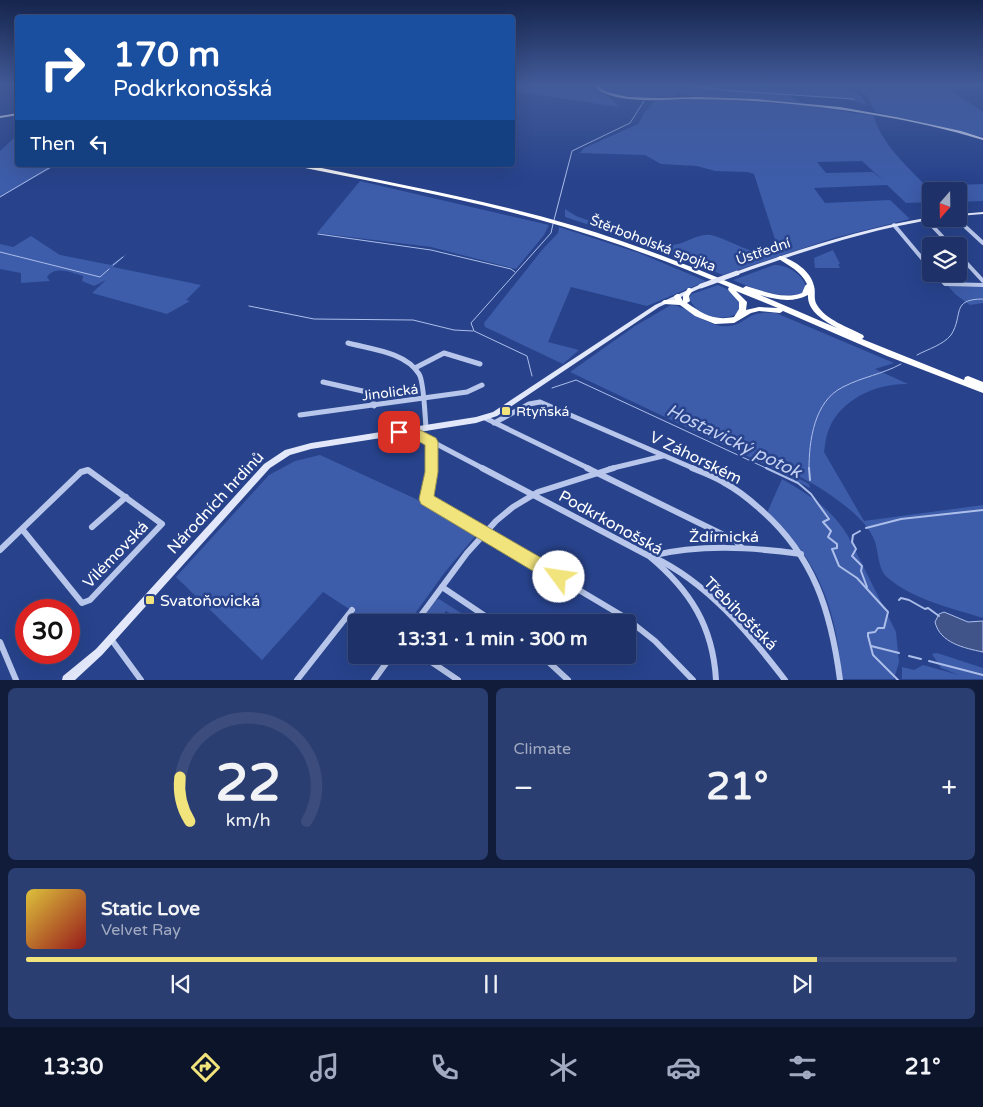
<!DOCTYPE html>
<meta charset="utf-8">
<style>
body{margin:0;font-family:"Varela Round",sans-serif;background:#2b3e71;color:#f1f3f6;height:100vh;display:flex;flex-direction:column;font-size:19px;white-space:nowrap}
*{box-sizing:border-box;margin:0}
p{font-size:16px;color:#a1aac0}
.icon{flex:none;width:28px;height:28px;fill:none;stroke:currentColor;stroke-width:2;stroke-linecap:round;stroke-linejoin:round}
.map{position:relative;height:680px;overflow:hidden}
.panel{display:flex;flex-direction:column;gap:8px;padding:8px;background:#101c3a;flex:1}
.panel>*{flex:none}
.banner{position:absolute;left:15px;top:15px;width:500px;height:152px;border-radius:5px;box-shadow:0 5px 20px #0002,0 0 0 1px #3c4d7d;background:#1a4fa0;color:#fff;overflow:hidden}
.needle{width:32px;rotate:200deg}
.tools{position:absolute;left:922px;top:182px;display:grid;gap:10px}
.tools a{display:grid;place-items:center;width:45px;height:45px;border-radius:5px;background:#1e3269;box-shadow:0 5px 20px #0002,0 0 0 1px #3c4d7d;font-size:25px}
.speed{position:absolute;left:15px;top:599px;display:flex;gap:10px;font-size:25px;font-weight:700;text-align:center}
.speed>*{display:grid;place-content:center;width:65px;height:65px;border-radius:50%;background:#1e3269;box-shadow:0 5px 20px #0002,0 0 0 1px #3c4d7d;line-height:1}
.speed .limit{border:8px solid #d22;background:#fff;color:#111}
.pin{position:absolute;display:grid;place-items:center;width:42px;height:42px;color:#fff;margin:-21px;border-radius:10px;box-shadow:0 2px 8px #0006}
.me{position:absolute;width:55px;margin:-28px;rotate:301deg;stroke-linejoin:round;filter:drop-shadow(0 0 4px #0008)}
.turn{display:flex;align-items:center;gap:18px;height:105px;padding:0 15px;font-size:22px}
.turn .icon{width:65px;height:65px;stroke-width:2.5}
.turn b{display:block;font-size:35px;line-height:42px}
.then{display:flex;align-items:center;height:48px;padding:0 15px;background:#0003;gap:10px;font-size:19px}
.big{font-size:38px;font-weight:700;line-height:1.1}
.panel .widget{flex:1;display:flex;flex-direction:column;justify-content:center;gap:8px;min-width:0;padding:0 18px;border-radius:8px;background:#2b3e71}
.panel .dial{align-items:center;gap:0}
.dial svg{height:130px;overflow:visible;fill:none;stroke:#3c4d7d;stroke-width:7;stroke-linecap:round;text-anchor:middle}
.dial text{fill:#f1f3f6;stroke:none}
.song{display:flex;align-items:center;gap:15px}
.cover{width:60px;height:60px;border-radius:8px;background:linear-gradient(135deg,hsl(50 70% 55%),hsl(0 70% 35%))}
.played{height:5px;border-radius:2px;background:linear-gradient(90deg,#f2e47d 85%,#3c4d7d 85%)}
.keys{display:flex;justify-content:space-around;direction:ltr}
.heat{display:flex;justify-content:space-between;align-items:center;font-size:28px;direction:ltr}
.panel .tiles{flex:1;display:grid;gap:8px;grid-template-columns:1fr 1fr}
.widget:last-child{grid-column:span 2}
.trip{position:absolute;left:348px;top:614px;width:288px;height:50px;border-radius:5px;background:#1e3269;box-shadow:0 5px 20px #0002,0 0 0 1px #3c4d7d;font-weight:700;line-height:50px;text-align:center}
.tabs{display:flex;height:80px;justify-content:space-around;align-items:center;background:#0c142a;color:#a1aac0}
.tabs .icon{width:35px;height:35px}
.tabs .on{color:#f2e47d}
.tabs b{font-size:22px;color:#f1f3f6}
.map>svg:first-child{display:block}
.green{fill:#3d5ca9;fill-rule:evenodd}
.water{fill:#41548a;stroke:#acbeea}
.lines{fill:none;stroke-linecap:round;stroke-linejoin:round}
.stream-far1{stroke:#acbeea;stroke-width:1}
.stream{stroke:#acbeea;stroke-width:2}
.street-far2{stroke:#b7c6ea;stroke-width:4}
.street-far1{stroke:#b7c6ea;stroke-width:5}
.street{stroke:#b7c6ea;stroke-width:6}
.secondary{fill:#e2e8f9;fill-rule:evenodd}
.highway{fill:#fff;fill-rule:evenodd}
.secondary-bridge{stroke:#e2e8f9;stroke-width:5}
.route{fill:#f2e47d;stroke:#9d9451}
.poi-dot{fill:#f2e47d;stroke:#28438c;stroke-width:2}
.labels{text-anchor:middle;stroke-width:5;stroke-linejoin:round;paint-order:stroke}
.street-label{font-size:14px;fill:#fff;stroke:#28438c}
.poi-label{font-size:14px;fill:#fff;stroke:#28438c;text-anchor:start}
.near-street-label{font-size:16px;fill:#fff;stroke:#28438c}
.near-poi-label{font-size:16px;fill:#fff;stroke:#28438c;text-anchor:start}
.near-water-label{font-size:18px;font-style:italic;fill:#c3d0f1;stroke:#28438c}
</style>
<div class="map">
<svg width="983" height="680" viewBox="0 0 983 680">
<rect width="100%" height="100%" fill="#28438c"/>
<!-- green -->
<g class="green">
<path d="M512 85H592C600 94 612 95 618 107L513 91Z"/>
<path d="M597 85H841L861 96 867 105 845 99 785 94 803 103 693 96 680 95 679 92 676 96C655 96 611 102 597 85Z"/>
<polygon points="853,85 943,85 983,112 983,137 875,112 867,96"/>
<path d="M657 99H708L801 105 876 116 874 117C883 145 904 163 924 184L929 186 983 184V201L959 202V191H931V202L906 203 887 185 814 188 825 203 890 200 910 219 834 238 723 275 626 237 565 217V209L576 216 629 235C645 237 655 247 673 245 686 244 697 233 711 235 730 239 758 261 778 249L754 174 748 172 715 171 697 166 661 164 645 155 580 153 584 148 638 124 644 113ZM862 161 885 182 873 172 826 173 817 162Z"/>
<polygon points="14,138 17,140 18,165 57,165 0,197 0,151"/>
<polygon points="360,181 549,225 544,235 516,269 431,247 317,233"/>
<polygon points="559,227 639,253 706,281 647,306 571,287 548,342 579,350 563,364 485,327 484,323 542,250 558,233"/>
<path d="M31 236 60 255 111 265 128 253 113 267 201 285 186 300 190 301 167 314 92 293 106 280 94 286 82 281 83 276C72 273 55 265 47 277L50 281 21 283V273L0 269V244L13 247Z"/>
<polygon points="833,250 840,264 838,264 840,268 815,268 814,258"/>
<path d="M774 265C786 264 802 274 806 286L801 294C775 298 757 290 733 280Z"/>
<path d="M718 285 731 291 741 304 738 313C721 323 695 316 689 297L692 294Z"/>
<polygon points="948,286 983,287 983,303 970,305 955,294"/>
<path d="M671 305C690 307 702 323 721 326 736 328 741 321 753 315 761 312 768 313 776 313L894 363 875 369 908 384C877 383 841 399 829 429 826 436 825 445 824 452L864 521 983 505V618C952 608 914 600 888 578 877 569 879 551 874 539 863 512 809 478 781 469L809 484 810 488 766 465 570 372 635 326Z"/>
<polygon points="320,455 416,499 477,534 445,572 409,622 369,622 323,592 262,660 176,577 269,475 295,461"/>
<path d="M782 479C808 494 833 510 848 536L896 632 899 662 894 679H842C839 635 829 590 803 553 793 539 779 526 767 513Z"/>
<polygon points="439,599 461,613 458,618 446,611 442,617 450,622 420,622 436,600"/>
<polygon points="937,653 983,668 983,679 902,679 902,667 914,670 923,665 959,675 941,668 932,654"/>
</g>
<!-- water -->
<path class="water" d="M944 612 968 622 983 621V652C964 648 940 643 935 622L939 614Z"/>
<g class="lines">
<!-- stream-far1 -->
<g class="stream-far1">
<polyline points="671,85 676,85"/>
<polyline points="685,85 732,91 854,99"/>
<polyline points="679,86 684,85"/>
<polyline points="0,197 54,165"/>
<polyline points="554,220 572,151 630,123 644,101"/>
<polyline points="318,234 431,250 511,269 515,272"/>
<polyline points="0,252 100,277 109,269"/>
<polyline points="113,265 123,257"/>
<polyline points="249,306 314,319 413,320 454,330 473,331"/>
<path d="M917 355C928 349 943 345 951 335 964 315 950 299 983 299"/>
<polyline points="532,376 527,356 474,331 471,323 551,233 553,224"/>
<polyline points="552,388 576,380 768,469"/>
<path d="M809 469C809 441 814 401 843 387 862 377 883 374 901 364"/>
</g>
<!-- stream -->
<g class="stream">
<polyline points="766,468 798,483 811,494 829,519 823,522 831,531 828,537 837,544 837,548 832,549 839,566 857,578 888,612 884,628 878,628 875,632 868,633 868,636 873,655 898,680"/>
<polyline points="809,468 810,480"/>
<polyline points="866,528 901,519 983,510"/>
<polyline points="860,531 853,535 852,542 856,549 852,556 862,566 861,571 867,587"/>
<polyline points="899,600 901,598 909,600 925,609 928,608 939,616"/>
<polyline points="871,646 899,653"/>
<polyline points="909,656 921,659"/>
<polyline points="929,661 983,675"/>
</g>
<!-- street-far2 -->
<g class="street-far2">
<polyline points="926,219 951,246"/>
<polyline points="957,219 983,243"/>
<polyline points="894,225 931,269"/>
<polyline points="959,255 983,281"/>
<polyline points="936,274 945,284 983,285"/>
</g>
<!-- street-far1 -->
<g class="street-far1">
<path d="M348 343C370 349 406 352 419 374 424 381 425 417 426 428"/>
<polyline points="415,368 444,353 480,364"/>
<polyline points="323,382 367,392 372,398 374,406"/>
<polyline points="300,415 467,392 482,385"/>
<polyline points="485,418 590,469"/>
<polyline points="494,423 529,404 540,402 695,469"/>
<polyline points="410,430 484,469"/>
<polyline points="431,442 432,469"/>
<polyline points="609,469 663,456"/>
</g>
<!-- street -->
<g class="street">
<polyline points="432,468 426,499 626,618 655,641 693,680"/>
<path d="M482 468 649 556C690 590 713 626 716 680"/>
<polyline points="587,468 736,541 741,547"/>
<path d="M692 468C702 472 713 476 723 482 736 489 749 499 760 509 814 556 831 611 840 680"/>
<polyline points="92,527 126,497"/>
<polyline points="0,550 81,472 88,470 162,524 90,600 82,603 22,529"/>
<path d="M650 556C701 544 750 547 801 554"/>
<path d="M653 557C707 582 749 633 785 680"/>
<polyline points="442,587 494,622"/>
<polyline points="416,622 467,553 496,521 513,507 538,492 614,468"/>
<polyline points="111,639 141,680"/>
<polyline points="0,642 16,680"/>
<polyline points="421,655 458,680"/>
<polyline points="541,655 568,680"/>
<polyline points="297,680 352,610"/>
<polyline points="374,680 392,655"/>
</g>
<!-- secondary -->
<g class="secondary">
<path d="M593 85H597L604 91 615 94 628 97 658 98 698 97 755 99 840 107 896 117 961 131 983 138V140C914 119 841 108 769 102 741 100 713 99 685 99 662 100 623 103 602 92 599 91 596 87 593 85Z"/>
<polygon points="983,212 983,214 959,216 959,214"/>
<path d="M931 217V219H933C909 224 885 228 861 235 819 246 779 260 739 274H735L734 273 735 272C799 249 864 228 931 217Z"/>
<polygon points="701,284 704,286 703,287 659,307 497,416 476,423 311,449 290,455 270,468 102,655 75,680 62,680 63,676 96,649 264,464 285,450 311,443 476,417 493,412 655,305"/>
</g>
<!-- highway -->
<g class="highway">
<polygon points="18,113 18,115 0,118 0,116"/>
<path d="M297 165H307C397 184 487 200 575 226 632 243 688 265 743 288L746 286C764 291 783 300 802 293L805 286 807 284C801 271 788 265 777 258L780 256C794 260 811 271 814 286 816 292 813 299 817 305 826 320 848 327 863 335L864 337 862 339 964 380 965 377 968 376 983 382V393L887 356 783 311 780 313 759 311 751 313 734 323 715 324 695 316 680 305 664 304 662 302 664 300H675L674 296 677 294H679L683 301V296L688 288H690L693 290 689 296 690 301 687 303C703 314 714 321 734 317L739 309V302L729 291 728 289 729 287C665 260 600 236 533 218 456 197 378 183 300 167ZM736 291 778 308 759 307 746 310 747 302ZM760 295C776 300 793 303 808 295 807 311 824 321 837 328Z"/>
</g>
<!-- secondary-bridge -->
<polyline class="secondary-bridge" points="701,286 737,273"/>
</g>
<!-- sky -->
<linearGradient id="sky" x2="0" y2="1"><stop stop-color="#16254d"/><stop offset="0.47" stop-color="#425b99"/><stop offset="1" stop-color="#425b99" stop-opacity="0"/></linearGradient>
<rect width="983" height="180" fill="url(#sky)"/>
<!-- route -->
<polygon class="route" points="410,425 436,438 438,442 438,472 434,496 564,571 567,577 564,583 559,585 553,583 421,504 419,499 425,472 425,445 409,436 399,438 394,436 392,432 394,428"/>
<!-- markers -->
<g class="poi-dot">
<rect x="501" y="406" width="10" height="10" rx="2.5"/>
<rect x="145" y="595" width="10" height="10" rx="2.5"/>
</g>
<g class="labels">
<!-- street labels -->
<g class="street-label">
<text transform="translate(653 243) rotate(21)" y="5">Štěrboholská spojka</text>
<text transform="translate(763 251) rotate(-19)" y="5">Ústřední</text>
<text transform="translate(390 392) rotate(-7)" y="5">Jinolická</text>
</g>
<!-- poi labels -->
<g class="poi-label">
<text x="516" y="416">Rtyňská</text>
</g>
<!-- near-street labels -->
<g class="near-street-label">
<text transform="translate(696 457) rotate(26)" y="6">V Záhorském</text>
<text transform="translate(215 502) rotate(-47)" y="6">Národních hrdinů</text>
<text transform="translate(611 522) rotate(29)" y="6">Podkrkonošská</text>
<text x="724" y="542">Ždírnická</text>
<text transform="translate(115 554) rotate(-46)" y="6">Vilémovská</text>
<text transform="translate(741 613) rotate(45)" y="6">Třebihošťská</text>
</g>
<!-- near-poi labels -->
<g class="near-poi-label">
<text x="160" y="606">Svatoňovická</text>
</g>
<!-- near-water labels -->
<g class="near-water-label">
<text transform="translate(734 441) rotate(26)" y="6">Hostavický potok</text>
</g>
</g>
</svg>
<div class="tools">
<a><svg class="needle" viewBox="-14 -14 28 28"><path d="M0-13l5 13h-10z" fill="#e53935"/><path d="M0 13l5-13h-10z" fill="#a1aac0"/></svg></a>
<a><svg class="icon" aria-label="layers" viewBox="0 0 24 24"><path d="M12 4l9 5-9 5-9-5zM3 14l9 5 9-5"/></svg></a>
</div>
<div class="speed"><div class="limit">30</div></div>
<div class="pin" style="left:399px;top:432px;background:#d93025"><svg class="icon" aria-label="arrive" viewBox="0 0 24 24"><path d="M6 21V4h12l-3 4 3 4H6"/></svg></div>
<svg class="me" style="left:559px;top:577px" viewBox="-20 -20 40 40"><circle r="19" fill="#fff"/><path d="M0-13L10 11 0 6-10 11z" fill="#f2e47d"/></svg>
<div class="trip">13:31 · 1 min · 300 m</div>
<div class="banner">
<div class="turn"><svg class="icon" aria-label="right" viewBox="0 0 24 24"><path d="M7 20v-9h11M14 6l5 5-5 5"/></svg><div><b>170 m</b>Podkrkonošská</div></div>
<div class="then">Then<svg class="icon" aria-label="left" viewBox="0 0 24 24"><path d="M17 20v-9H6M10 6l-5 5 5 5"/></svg></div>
</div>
</div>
<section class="panel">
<div class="tiles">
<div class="widget dial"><svg viewBox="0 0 100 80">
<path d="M14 69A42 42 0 1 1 86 69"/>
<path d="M14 69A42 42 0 0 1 8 42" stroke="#f2e47d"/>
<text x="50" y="56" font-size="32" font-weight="700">22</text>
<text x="50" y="72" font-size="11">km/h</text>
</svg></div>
<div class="widget"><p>Climate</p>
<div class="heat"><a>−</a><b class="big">21°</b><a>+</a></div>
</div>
<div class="widget">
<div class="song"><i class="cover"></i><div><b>Static Love</b><p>Velvet Ray</p></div></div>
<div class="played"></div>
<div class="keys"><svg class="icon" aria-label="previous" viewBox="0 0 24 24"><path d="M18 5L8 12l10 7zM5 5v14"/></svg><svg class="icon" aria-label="pause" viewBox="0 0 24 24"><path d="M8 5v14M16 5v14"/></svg><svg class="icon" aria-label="next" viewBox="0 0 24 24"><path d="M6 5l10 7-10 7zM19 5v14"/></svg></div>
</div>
</div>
</section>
<nav class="tabs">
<b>13:30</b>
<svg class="icon on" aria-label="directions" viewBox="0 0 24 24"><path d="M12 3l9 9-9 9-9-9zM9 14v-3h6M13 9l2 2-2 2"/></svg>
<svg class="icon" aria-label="music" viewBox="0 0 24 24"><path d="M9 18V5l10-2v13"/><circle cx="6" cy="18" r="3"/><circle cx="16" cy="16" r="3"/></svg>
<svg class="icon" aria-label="phone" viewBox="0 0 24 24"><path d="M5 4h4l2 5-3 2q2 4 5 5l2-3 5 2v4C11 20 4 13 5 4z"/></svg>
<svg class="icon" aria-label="climate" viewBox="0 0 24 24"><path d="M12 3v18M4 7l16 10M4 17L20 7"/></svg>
<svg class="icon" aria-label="car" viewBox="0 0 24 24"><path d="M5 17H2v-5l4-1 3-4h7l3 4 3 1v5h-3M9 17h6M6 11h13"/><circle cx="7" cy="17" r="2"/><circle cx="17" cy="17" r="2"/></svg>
<svg class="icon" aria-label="filters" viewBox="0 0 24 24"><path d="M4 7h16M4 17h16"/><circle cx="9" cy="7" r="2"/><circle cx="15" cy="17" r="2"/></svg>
<b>21°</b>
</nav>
